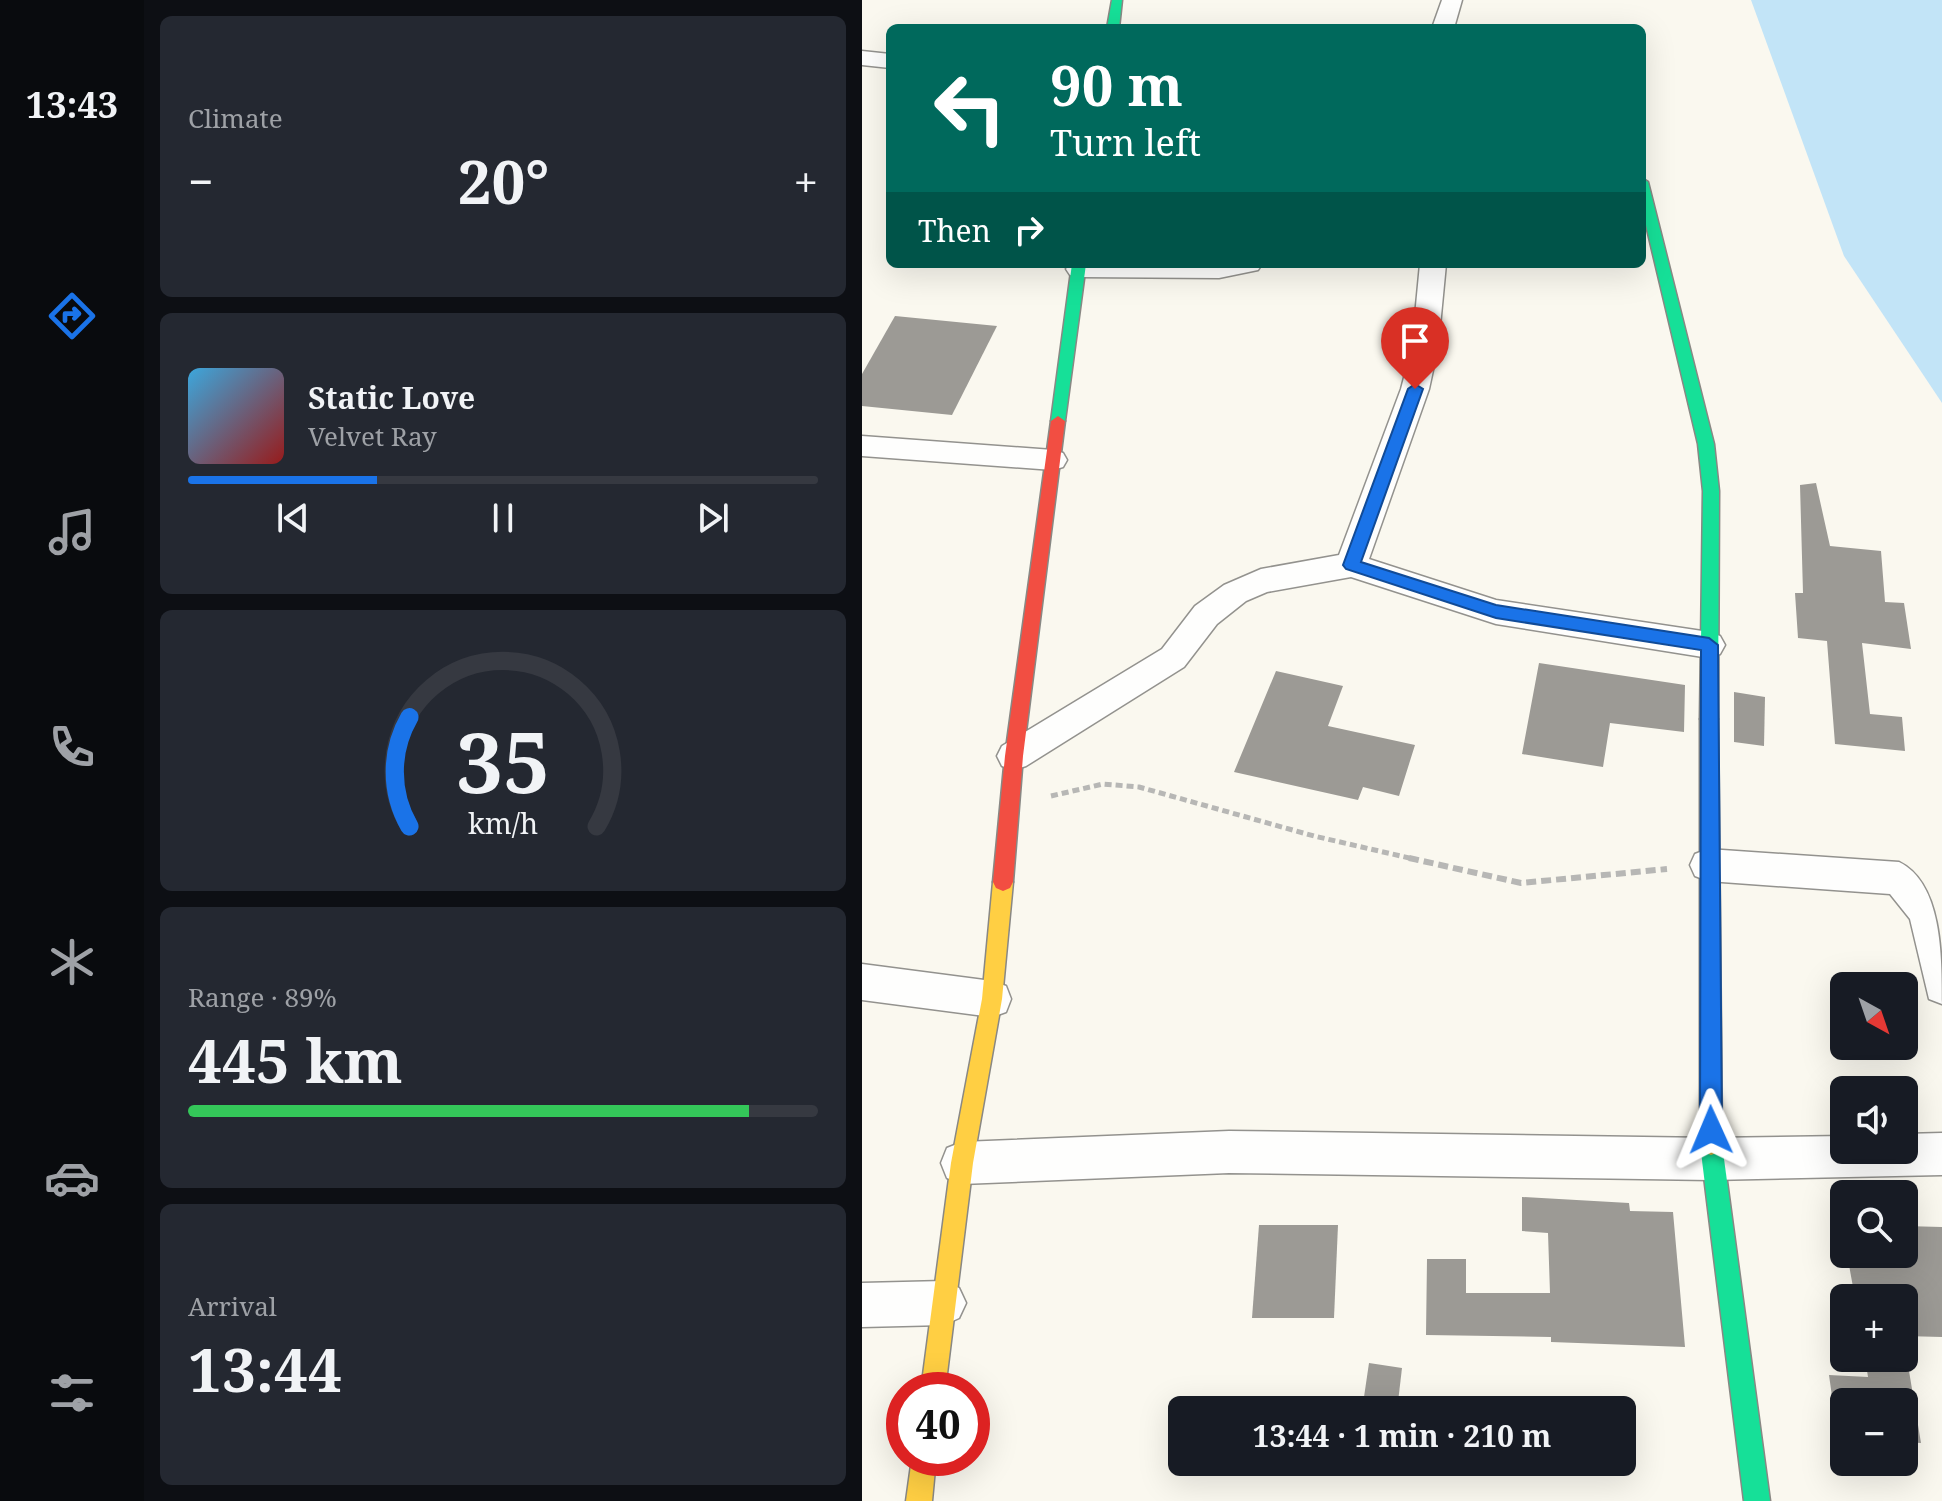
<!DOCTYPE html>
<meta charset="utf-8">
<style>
body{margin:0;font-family:"Noto Serif",serif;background:#242831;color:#f1f3f6;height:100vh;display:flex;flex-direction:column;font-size:30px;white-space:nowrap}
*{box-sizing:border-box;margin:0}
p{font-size:26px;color:#9ea1a6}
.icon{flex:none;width:44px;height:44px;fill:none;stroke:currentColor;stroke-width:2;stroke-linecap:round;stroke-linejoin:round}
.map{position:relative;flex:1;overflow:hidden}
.side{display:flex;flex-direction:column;gap:16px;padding:16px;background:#0d0f14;width:718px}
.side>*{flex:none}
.banner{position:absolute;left:24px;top:24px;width:760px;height:244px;border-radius:12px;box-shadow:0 8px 32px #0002;background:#00695c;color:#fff;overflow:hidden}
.needle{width:52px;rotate:140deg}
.buttons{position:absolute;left:968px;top:972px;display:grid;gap:16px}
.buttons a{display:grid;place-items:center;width:88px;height:88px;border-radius:12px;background:#171b24;box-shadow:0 8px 32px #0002;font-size:40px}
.speed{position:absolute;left:24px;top:1372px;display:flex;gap:16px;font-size:40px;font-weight:700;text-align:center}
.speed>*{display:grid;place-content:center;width:104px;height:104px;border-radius:50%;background:#171b24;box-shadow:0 8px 32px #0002;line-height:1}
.speed .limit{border:12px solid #d22;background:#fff;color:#111}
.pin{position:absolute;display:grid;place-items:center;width:68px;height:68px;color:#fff;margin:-82px -34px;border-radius:50% 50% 50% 0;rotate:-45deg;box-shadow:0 0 8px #0007}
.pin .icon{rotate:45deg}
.me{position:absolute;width:88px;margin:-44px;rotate:359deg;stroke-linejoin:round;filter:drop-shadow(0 0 6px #0008)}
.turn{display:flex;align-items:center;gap:28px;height:168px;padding:0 32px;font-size:36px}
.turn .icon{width:104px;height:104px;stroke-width:2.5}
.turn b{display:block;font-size:56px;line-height:68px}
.then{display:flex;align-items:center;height:76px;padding:0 32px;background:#0003;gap:16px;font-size:30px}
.big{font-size:60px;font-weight:700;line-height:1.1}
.side .widget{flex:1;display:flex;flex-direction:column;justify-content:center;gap:12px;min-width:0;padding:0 28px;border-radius:12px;background:#242831}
.side .dial{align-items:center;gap:0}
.dial svg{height:208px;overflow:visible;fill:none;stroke:#363941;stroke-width:7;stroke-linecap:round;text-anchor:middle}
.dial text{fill:#f1f3f6;stroke:none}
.song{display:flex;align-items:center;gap:24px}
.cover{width:96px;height:96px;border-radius:12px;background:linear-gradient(135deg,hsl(200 70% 55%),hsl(0 70% 35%))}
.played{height:8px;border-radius:4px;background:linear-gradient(90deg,#1a73e8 30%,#363941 30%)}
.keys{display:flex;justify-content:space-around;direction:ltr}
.heat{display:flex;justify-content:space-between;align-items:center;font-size:44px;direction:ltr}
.charge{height:12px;border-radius:6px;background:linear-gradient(90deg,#34c759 89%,#363941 0)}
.trip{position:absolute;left:306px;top:1396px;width:468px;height:80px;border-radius:12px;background:#171b24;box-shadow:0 8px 32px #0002;font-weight:700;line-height:80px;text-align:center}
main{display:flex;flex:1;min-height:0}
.tabs{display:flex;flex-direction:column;width:144px;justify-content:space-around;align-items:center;background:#090b0e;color:#9ea1a6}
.tabs .icon{width:56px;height:56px}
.tabs .current{color:#1a73e8}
.tabs b{font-size:36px;color:#f1f3f6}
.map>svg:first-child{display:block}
.water{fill:#c2e4f7}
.building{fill:#9c9a95}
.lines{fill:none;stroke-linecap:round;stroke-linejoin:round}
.street-casing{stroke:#93928e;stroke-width:3}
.fast-casing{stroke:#898884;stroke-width:3}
.slow-casing{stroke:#898884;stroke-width:3}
.jam-casing{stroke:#898884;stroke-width:3}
.path-far1{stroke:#b7b7b5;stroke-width:5;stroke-dasharray:7 4;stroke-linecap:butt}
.path{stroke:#b7b7b5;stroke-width:6;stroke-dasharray:10 5;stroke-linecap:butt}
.street{fill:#fefefd;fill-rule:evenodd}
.fast{fill:#16e098;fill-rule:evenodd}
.slow{fill:#ffcf43;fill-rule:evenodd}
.jam{fill:#f24e42;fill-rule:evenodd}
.route{fill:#1a73e8;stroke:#114b97;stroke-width:2}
</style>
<main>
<nav class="tabs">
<b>13:43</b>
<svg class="icon current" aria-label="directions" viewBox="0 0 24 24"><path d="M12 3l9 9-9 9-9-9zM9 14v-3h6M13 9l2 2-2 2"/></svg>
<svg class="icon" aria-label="music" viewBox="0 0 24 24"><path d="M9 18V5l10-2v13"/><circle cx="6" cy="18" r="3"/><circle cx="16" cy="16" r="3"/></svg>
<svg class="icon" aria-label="phone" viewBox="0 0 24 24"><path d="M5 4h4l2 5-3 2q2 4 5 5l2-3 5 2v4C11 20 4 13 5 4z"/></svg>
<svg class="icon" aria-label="climate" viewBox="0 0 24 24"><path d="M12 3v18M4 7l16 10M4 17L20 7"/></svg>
<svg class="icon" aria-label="car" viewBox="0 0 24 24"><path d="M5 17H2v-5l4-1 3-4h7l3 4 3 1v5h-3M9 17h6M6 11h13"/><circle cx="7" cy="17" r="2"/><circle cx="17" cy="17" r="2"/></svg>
<svg class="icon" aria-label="filters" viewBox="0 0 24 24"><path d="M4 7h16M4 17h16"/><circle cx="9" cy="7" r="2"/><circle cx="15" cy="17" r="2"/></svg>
</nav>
<section class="side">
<div class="widget"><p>Climate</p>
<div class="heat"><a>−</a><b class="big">20°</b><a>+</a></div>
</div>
<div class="widget">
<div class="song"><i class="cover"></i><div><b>Static Love</b><p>Velvet Ray</p></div></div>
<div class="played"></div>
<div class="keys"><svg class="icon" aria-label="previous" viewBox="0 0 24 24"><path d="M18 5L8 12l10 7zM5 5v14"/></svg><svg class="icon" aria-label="pause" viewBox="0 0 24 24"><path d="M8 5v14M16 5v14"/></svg><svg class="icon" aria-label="next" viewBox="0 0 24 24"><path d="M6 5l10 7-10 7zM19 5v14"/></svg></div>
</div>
<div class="widget dial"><svg viewBox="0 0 100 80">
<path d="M14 69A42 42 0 1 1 86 69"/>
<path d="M14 69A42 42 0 0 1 14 27" stroke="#1a73e8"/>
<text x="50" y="56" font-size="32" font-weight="700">35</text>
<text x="50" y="72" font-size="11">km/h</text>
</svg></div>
<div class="widget"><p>Range · 89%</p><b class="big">445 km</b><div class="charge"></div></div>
<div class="widget"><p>Arrival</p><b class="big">13:44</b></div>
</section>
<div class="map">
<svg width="1080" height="1501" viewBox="0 0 1080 1501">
<rect width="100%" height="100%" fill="#faf8ef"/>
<!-- water -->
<polygon class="water" points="889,0 1080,0 1080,403 982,256"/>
<!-- building -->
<g class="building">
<polygon points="33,316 135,326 90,415 0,406 0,374"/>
<polygon points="954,483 968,546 1019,551 1023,602 1042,603 1049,649 1000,643 1008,714 1040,717 1043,751 973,744 965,641 936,638 933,593 941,593 938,485"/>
<polygon points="677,663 823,685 822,732 748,723 741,767 660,754"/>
<polygon points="414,671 481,686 466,726 553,745 537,796 501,787 496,800 372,772"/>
<polygon points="872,692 903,697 902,746 872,742"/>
<polygon points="660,1197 767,1203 768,1211 811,1212 823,1347 689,1342 689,1337 564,1335 565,1259 604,1259 604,1293 688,1293 686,1233 660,1231"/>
<polygon points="397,1225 476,1225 472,1318 390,1318"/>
<polygon points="1042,1226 1080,1227 1080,1337 1042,1336 1042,1298 993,1298 985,1254 1042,1254"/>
<polygon points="1042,1341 1059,1443 1042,1442 1042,1402 982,1402 982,1439 976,1439 967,1375 1006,1377 1003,1358 1042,1358"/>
<polygon points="507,1363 540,1368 536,1402 502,1397"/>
</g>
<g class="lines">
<defs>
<g id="street">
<polygon points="580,0 600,0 592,28 570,28"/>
<polygon points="0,51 28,54 28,68 0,65"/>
<polygon points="208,264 400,264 396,270 357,278 217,277 208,275 204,269"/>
<polygon points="558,264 584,264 576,347 567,389 507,559 634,600 847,632 858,636 863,645 858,654 847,658 634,624 489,577 405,592 384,601 355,624 322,667 164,766 152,770 140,766 135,756 140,746 300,649 333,606 362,585 399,569 477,555 539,389 550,347"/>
<polygon points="0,436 191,450 201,453 205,460 201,467 191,470 0,456"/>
<path d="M846 849 1037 862C1080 883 1080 955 1080 1004L1067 999 1048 919 1028 894 846 881 833 876 828 865 833 854Z"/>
<polygon points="0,964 130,981 144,986 149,999 144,1012 130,1017 0,1000"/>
<polygon points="367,1131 849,1138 982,1136 982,1150 1042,1150 1042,1134 1080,1133 1080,1175 849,1180 367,1173 100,1184 85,1178 79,1163 85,1148 100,1142"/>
<polygon points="82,1281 97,1288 104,1303 97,1318 82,1325 0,1327 0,1283"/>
</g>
<g id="fast">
<polygon points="250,0 260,0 257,28 245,28"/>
<polygon points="780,178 786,182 852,444 857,491 856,719 853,724 841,724 838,719 841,491 836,444 780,208"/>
<polygon points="210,264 224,264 203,421 196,426 189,421"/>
<polygon points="849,1133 857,1136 860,1144 908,1501 882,1501 838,1144 841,1136"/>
</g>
<g id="slow">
<polygon points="847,712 853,714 856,719 860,1144 857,1152 849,1155 841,1152 838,1144 838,719 841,714"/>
<polygon points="141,873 148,876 151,882 140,999 111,1163 83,1390 59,1390 89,1163 120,999 131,882 134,876"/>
<polygon points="50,1458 74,1458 70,1501 44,1501"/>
</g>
<polygon id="jam" points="196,416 203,421 161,756 151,882 148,888 141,891 134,888 131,882 143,756 189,421"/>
</defs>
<!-- street casing -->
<use href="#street" class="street-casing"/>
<!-- fast casing -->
<use href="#fast" class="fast-casing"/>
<!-- slow casing -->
<use href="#slow" class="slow-casing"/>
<!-- jam casing -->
<use href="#jam" class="jam-casing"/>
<!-- path-far1 -->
<polyline class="path-far1" points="189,796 241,784 277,787 452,836 556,860"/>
<!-- path -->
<polyline class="path" points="547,858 659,883 805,869"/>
<!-- street -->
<use href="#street" class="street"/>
<!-- fast -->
<use href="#fast" class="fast"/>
<!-- slow -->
<use href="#slow" class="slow"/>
<!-- jam -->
<use href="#jam" class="jam"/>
</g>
<!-- route -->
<polygon class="route" points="553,384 561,389 499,562 634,605 847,638 856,645 860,1130 857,1138 849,1141 841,1138 838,1130 839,650 634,618 484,569 481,565 546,389"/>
</svg>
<div class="buttons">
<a><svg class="needle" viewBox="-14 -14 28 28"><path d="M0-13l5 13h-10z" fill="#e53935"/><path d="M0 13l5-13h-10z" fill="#9ea1a6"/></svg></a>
<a><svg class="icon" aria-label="sound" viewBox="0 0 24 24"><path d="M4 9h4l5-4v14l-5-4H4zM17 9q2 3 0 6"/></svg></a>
<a><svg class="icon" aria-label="search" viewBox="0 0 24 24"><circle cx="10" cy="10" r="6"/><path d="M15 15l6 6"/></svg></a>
<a>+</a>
<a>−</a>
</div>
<div class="speed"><div class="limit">40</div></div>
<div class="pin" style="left:553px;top:389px;background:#d93025"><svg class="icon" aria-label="arrive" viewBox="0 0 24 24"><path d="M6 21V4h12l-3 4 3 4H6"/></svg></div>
<svg class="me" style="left:849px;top:1130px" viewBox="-20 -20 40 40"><path d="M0-17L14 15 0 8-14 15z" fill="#1a73e8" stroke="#fff" stroke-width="4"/></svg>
<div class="trip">13:44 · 1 min · 210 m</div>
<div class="banner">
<div class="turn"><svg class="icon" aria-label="left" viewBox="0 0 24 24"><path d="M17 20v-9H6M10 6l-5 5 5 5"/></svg><div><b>90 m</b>Turn left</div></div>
<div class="then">Then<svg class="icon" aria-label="right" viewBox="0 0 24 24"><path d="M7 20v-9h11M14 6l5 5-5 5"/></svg></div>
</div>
</div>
</main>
